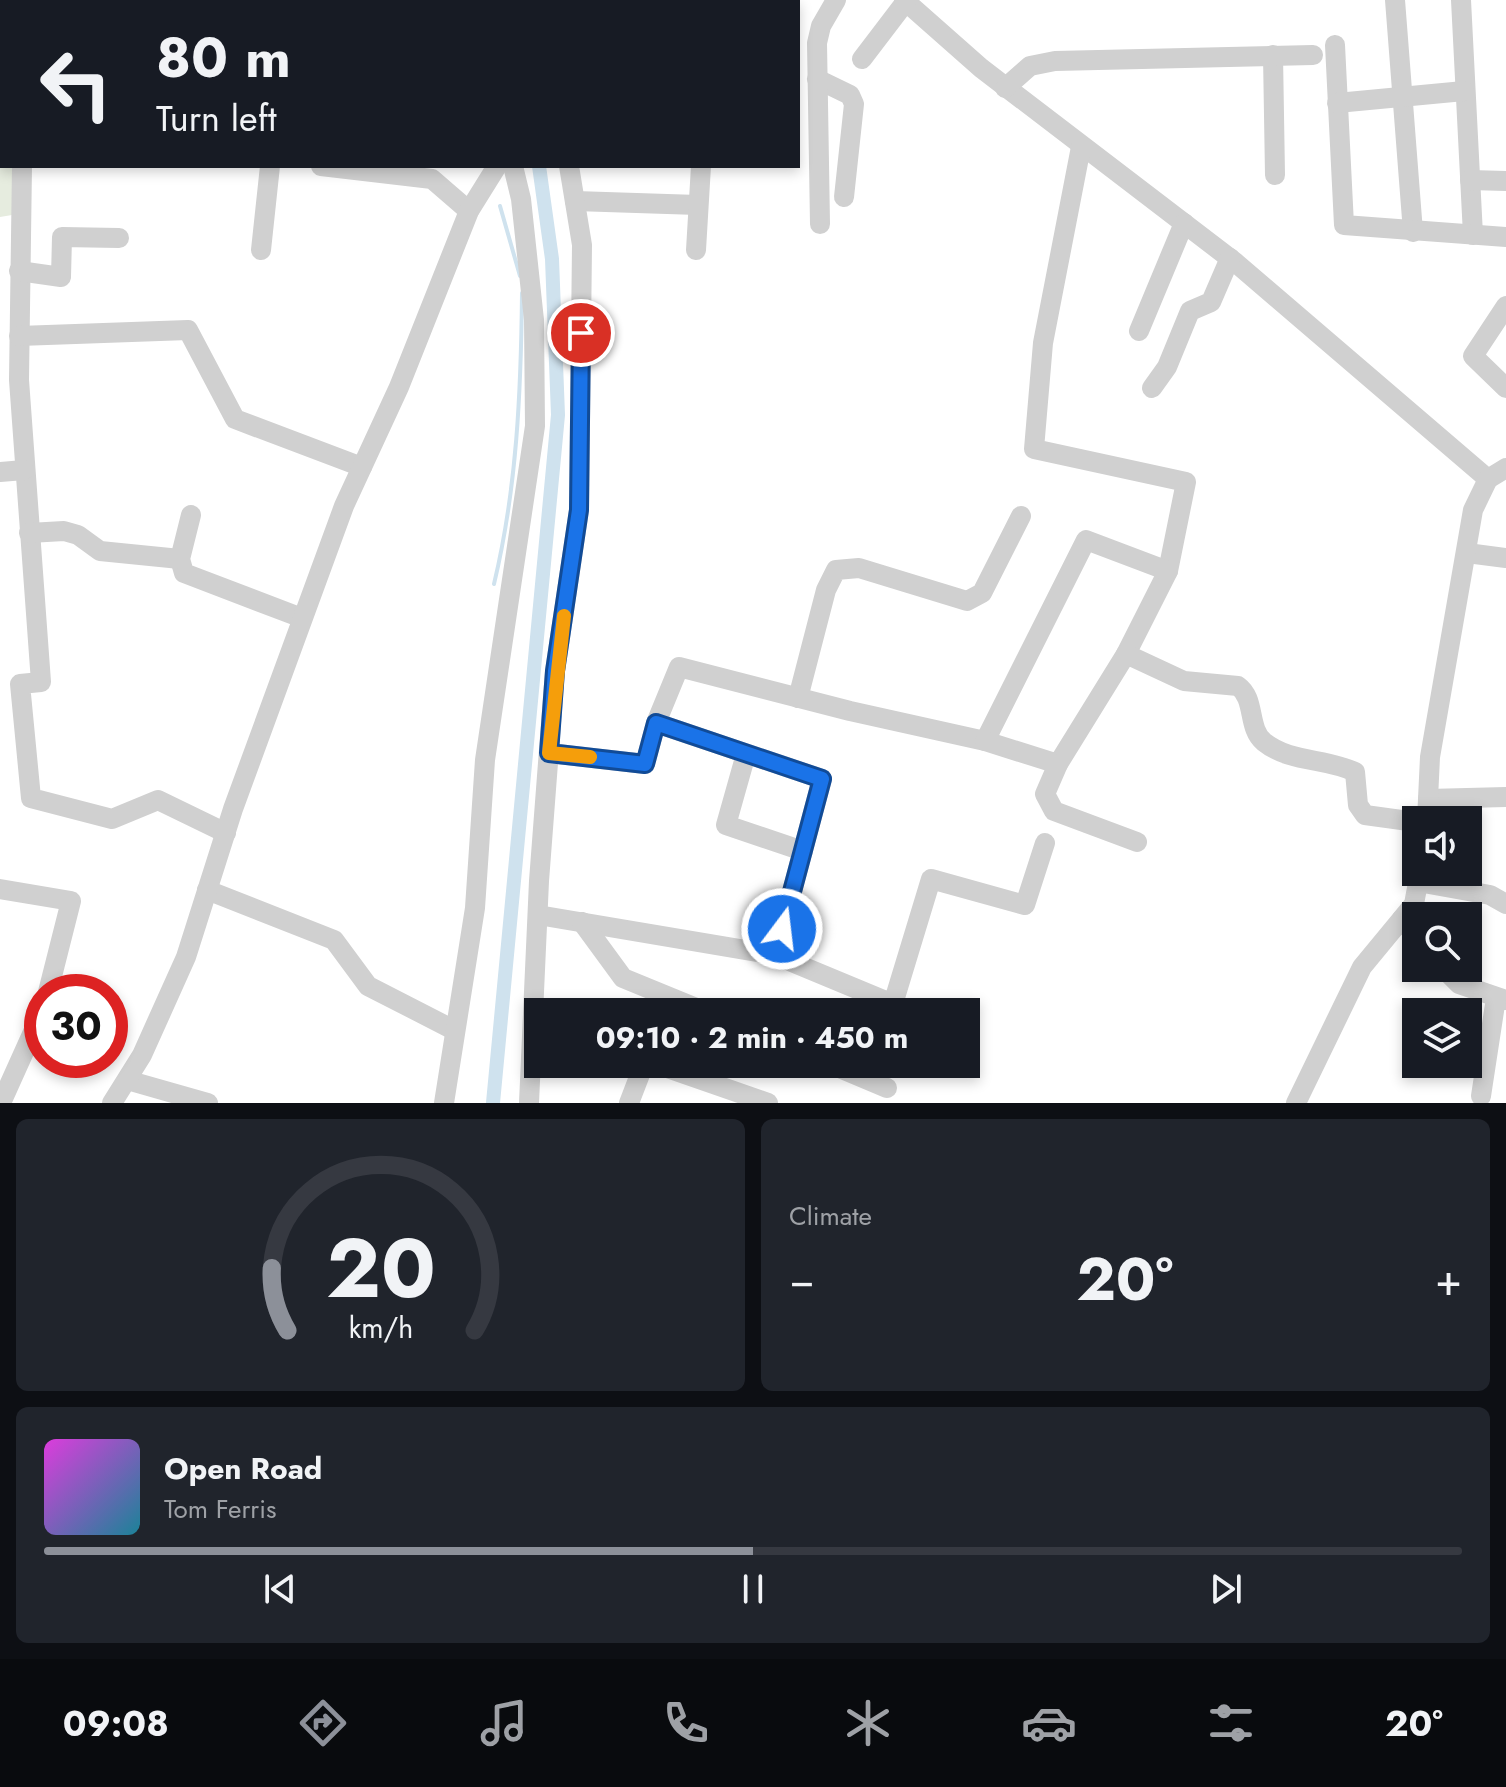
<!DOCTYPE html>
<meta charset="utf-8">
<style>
body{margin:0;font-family:Jost,sans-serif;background:#20242c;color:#f1f3f6;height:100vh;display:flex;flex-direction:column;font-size:30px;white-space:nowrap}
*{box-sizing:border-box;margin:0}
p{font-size:26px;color:#9ea1a6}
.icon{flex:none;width:44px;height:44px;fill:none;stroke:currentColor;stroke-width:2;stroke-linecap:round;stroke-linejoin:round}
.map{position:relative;height:1103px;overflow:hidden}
.drawer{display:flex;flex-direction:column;gap:16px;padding:16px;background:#0d0f14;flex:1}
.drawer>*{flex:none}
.hud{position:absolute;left:0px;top:0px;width:800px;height:168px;box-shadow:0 4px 12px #0003;background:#171b24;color:#f1f3f6;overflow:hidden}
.buttons{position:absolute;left:1402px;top:806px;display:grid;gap:16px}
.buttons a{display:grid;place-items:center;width:80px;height:80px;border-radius:0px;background:#171b24;box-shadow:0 4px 12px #0003;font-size:40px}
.speed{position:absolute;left:24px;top:974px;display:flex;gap:16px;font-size:40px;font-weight:700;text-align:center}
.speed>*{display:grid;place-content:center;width:104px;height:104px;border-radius:50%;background:#171b24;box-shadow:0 4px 12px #0003;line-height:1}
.speed .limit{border:12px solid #d22;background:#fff;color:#111}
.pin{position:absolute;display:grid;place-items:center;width:68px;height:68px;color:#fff;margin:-34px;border:4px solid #fff;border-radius:50%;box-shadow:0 2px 8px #0007}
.me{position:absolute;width:88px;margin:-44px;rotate:15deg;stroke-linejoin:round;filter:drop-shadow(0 0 6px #0008)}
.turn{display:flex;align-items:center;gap:28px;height:168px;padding:0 24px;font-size:36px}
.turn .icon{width:104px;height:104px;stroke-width:2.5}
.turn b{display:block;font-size:56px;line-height:68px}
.big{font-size:60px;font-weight:700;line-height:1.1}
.drawer .widget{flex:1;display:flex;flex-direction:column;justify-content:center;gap:12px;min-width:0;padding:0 28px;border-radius:12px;background:#20242c}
.drawer .dial{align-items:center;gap:0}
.dial svg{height:208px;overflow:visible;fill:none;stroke:#363941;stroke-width:7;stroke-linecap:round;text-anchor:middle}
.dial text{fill:#f1f3f6;stroke:none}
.song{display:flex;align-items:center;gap:24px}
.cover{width:96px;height:96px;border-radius:12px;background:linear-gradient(135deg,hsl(300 70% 55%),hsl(190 70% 35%))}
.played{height:8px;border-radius:4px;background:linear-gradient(90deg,#8c9099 50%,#363941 50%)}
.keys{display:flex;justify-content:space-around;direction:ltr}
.heat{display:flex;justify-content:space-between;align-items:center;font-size:44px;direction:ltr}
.drawer .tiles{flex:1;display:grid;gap:16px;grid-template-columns:1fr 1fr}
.widget:last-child{grid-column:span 2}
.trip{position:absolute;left:524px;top:998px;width:456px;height:80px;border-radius:0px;background:#171b24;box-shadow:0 4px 12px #0003;font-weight:700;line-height:80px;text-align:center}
.tab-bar{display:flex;height:128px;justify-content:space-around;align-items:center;background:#090b0e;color:#9ea1a6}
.tab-bar .icon{width:56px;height:56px}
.tab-bar .on{color:#8c9099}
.tab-bar b{font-size:36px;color:#f1f3f6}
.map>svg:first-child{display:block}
.green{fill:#e6ecdf}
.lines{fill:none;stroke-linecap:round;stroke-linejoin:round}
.stream{stroke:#cfe2ee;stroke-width:4}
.canal{stroke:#cfe2ee;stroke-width:14}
.minor{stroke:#d0d0d0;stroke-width:20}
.route-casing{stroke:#114b97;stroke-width:20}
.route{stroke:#1a73e8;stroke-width:14}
.slow{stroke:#f59e0b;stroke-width:14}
</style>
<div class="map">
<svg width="1506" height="1103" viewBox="0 0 1506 1103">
<rect width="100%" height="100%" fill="#fff"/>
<!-- green -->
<polygon class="green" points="0,160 2,166 14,166 18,214 0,217"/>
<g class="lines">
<!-- stream -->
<g class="stream">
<polyline points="470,0 470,2"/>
<polyline points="500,206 520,276"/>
<path d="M494 584C517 488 521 391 522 293"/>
</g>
<!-- canal -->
<g class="canal">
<polyline points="519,0 520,2"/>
<polyline points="493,1103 558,415 552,259 539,166"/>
</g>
<!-- minor -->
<g class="minor">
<polyline points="485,0 486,2"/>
<polyline points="544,0 544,2"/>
<polyline points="693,0 696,2"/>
<polyline points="904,0 981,68 1236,263 1488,479 1506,468"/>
<polyline points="1395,0 1413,232"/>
<polyline points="1461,0 1473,235"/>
<polyline points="51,2 52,0"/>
<polyline points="141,2 141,0"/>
<polyline points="346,2 346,0"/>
<polyline points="582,2 583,0"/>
<polyline points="1335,45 1344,225 1506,237"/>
<polyline points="1273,55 1275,175"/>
<polyline points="862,59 907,0"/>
<polyline points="817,79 850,95 854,104 844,197"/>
<polyline points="1005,88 1030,66 1055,61 1313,55"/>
<polyline points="1337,103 1464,91"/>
<polyline points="0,118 2,119"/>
<polyline points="1081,147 1043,343 1034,449 1186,482 1168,571 1126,654"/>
<polyline points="22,166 19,380 41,682 20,684 31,798 112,819 158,800 226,833"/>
<polyline points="321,166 432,179 469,211"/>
<polyline points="1470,180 1506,181"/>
<polyline points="575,201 698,205"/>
<polyline points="820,224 817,43 821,26 836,0"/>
<polyline points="261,250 270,166"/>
<polyline points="696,250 701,166"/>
<polyline points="19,271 61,277 62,237 119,238"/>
<polyline points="1506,306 1473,356 1506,388"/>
<polyline points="1139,331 1184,223"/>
<polyline points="19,336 188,330 235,419 362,467"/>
<polyline points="1152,388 1167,367 1190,311 1211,302 1230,258"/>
<polyline points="0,472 24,470"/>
<polyline points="191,515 180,559 184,573 302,618"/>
<polyline points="29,533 64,531 78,535 100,551 180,559"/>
<polyline points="1467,553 1506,558"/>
<polyline points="798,698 826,590 836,570 859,568 967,601 982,593 1021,516"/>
<polyline points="656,723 679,667 850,711 985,741 1086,540 1168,571"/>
<path d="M985 741 1058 764 1126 654 1184 681 1238 686C1256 699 1247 728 1264 742 1290 763 1327 758 1355 772L1358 805 1365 815 1416 822"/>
<polyline points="746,754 726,825 803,851"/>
<polyline points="1058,764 1045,794 1054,811 1137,842"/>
<polyline points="1428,799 1506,797"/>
<polyline points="1427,820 1430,757 1473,510 1488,479"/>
<polyline points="1418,882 1490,895 1506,904"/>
<polyline points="0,889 71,901 48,992"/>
<polyline points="207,890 334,940 368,986 454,1030"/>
<polyline points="538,915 775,955 822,779 656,723 645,764 549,753"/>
<polyline points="1402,919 1416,937"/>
<polyline points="582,922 623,978 706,1012"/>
<polyline points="775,955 893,1004 931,879 1025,905 1045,843"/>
<polyline points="1443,968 1459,984 1506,1000"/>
<polyline points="656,1064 768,1103"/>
<polyline points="830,1064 887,1088"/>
<polyline points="127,1080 208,1103"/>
<polyline points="1481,1096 1496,998"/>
<polyline points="1,1103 42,1012"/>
<polyline points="112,1103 142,1055 186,957 233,809 344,506 399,387 469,211 497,166"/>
<polyline points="444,1103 475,908 485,760 535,426 534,320 521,199 513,166"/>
<polyline points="529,1103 539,881 555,671 579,510 582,245 569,166"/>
<polyline points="629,1103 644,1064"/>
<polyline points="1296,1103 1362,967 1414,904 1420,872"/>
</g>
</g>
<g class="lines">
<defs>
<polyline id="route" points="581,333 579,510 555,671 549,753 645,764 656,723 822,779 782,929"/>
</defs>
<!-- route casing -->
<use href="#route" class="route-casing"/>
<!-- route -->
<use href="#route" class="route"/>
<!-- slow -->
<polyline class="slow" points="564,616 549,753 590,757"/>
</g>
</svg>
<div class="buttons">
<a><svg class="icon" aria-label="sound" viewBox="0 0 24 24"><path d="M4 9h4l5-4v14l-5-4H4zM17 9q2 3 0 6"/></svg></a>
<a><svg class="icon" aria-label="search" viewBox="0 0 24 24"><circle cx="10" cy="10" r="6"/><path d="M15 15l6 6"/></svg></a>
<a><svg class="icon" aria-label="layers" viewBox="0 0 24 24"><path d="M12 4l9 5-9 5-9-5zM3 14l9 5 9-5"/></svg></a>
</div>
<div class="speed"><div class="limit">30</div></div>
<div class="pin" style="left:581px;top:333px;background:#d93025"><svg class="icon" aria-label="arrive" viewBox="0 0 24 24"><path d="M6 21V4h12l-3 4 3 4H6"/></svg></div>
<svg class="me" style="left:782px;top:929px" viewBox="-20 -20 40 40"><circle r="17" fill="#1a73e8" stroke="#fff" stroke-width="3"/><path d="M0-11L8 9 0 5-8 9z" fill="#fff"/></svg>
<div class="trip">09:10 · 2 min · 450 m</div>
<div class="hud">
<div class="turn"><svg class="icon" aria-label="left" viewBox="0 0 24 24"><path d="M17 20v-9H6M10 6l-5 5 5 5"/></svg><div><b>80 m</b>Turn left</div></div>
</div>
</div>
<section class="drawer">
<div class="tiles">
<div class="widget dial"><svg viewBox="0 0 100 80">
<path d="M14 69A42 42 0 1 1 86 69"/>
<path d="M14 69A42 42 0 0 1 8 45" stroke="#8c9099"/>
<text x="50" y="56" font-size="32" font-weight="700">20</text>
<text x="50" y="72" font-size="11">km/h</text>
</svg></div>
<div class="widget"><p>Climate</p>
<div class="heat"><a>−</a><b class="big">20°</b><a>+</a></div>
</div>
<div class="widget">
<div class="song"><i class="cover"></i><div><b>Open Road</b><p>Tom Ferris</p></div></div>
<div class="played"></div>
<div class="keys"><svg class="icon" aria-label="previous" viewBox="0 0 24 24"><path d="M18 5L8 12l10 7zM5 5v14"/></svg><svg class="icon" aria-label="pause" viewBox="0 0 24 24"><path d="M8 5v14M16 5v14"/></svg><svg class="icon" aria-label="next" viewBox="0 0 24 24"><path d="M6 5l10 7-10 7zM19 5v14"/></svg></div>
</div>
</div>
</section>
<nav class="tab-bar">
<b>09:08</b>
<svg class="icon on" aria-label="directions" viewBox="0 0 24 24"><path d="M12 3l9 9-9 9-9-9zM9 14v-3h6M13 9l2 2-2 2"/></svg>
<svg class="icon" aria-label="music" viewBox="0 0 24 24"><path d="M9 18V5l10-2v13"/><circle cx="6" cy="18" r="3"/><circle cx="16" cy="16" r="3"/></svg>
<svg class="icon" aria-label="phone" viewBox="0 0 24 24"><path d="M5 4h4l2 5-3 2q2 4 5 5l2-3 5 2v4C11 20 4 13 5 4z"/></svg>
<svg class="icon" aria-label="climate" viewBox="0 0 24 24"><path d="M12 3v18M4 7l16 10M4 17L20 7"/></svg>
<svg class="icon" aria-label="car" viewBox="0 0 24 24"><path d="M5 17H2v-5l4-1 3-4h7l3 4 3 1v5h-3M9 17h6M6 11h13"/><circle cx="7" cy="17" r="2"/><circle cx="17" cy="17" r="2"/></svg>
<svg class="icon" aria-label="filters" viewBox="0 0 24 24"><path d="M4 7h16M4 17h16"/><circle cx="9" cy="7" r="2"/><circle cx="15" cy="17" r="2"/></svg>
<b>20°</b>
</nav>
